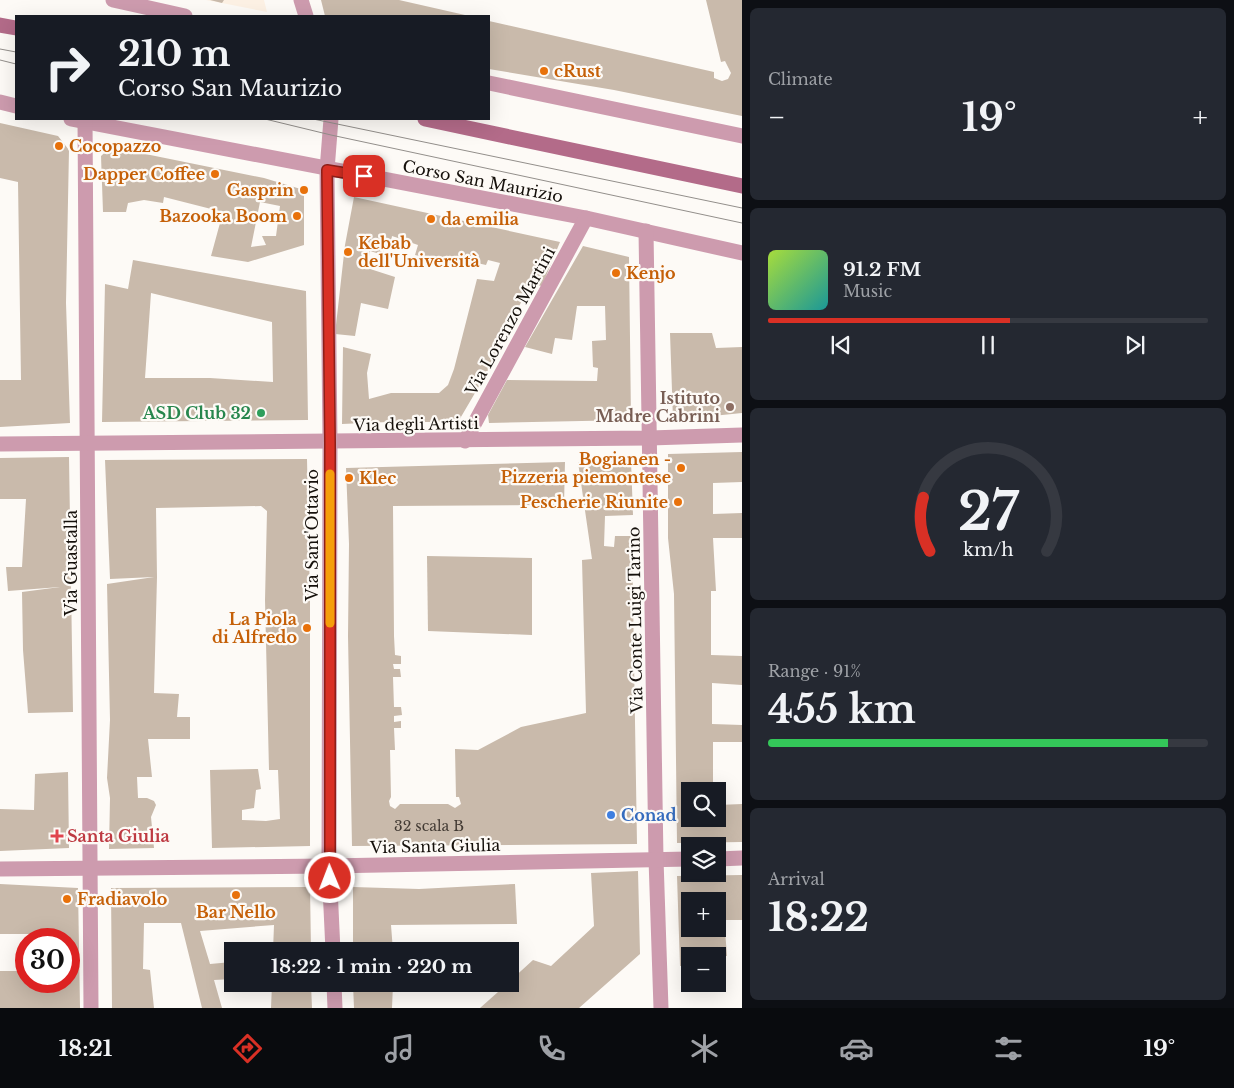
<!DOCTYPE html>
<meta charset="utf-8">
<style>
body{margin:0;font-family:"Libre Baskerville",serif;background:#242831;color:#f1f3f6;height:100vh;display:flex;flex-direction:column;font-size:19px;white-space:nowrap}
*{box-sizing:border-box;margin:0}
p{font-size:16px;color:#9ea1a6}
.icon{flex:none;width:28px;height:28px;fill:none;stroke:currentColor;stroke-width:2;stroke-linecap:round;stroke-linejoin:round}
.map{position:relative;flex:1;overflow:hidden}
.sheet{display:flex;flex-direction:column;gap:8px;padding:8px;background:#0d0f14;width:492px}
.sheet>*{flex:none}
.banner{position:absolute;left:15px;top:15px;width:475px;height:105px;border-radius:0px;box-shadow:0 5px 20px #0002;background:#171b24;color:#f1f3f6;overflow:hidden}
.fabs{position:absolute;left:681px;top:782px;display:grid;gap:10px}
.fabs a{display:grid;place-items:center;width:45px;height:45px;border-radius:0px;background:#171b24;box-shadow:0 5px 20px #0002;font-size:25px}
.speed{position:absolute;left:15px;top:928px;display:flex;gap:10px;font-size:25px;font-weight:700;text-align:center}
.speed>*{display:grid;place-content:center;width:65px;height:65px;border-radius:50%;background:#171b24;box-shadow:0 5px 20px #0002;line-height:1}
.speed .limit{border:8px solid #d22;background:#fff;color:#111}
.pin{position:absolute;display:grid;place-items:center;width:42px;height:42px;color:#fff;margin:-21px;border-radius:10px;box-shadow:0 2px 8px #0006}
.me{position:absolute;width:55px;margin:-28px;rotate:359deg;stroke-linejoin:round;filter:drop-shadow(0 0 4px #0008)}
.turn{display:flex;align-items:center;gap:18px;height:105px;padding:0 20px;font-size:22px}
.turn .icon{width:65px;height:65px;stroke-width:2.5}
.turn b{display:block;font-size:35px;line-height:42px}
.big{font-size:38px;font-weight:700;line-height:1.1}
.sheet .widget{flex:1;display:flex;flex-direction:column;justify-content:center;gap:8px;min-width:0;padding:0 18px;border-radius:8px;background:#242831}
.sheet .dial{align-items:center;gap:0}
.dial svg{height:130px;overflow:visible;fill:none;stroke:#363941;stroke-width:7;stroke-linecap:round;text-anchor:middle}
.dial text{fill:#f1f3f6;stroke:none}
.song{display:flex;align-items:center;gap:15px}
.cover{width:60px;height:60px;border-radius:8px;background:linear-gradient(135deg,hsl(80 70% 55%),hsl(180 70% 35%))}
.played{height:5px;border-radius:2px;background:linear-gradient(90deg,#d93025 55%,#363941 55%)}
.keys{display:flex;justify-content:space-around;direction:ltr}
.heat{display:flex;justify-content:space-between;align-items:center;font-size:28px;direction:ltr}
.charge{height:8px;border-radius:4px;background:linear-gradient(90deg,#34c759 91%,#363941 0)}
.trip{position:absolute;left:224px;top:942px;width:295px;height:50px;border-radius:0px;background:#171b24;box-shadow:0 5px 20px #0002;font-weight:700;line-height:50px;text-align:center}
.tabs{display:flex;height:80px;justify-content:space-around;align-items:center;background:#090b0e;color:#9ea1a6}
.tabs .icon{width:35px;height:35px}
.tabs .on{color:#d93025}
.tabs b{font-size:22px;color:#f1f3f6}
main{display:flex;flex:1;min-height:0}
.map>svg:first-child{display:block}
.built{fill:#fdf1e4}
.building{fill:#c9baab;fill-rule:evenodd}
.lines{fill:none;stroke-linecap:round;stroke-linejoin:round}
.street{stroke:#cd9bae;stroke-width:15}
.secondary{stroke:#b36b89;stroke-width:15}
.tram{stroke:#938f8b;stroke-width:1}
.route-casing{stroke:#8d1f18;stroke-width:12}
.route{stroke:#d93025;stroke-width:9}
.slow{stroke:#f59e0b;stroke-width:9}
.food-dot{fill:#e8710a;stroke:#fdfaf6;stroke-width:2}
.education-dot{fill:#8d6e63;stroke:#fdfaf6;stroke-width:2}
.leisure-dot{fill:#2e9e5b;stroke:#fdfaf6;stroke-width:2}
.shop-dot{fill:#3f7fe0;stroke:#fdfaf6;stroke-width:2}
.health-dot{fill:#e0444e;stroke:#fdfaf6;stroke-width:2}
.labels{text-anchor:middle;stroke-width:4.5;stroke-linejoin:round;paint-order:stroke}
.number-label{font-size:14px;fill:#423a33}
.food-label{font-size:16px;font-weight:bold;fill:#c56008;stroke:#fdfaf6;text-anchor:start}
.street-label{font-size:16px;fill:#15100b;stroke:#fdfaf6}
.education-label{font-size:16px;font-weight:bold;fill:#785e54;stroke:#fdfaf6;text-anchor:end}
.leisure-label{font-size:16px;font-weight:bold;fill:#27864d;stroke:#fdfaf6;text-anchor:end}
.shop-label{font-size:16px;font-weight:bold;fill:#366cbe;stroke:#fdfaf6;text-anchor:start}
.health-label{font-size:16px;font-weight:bold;fill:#be3a42;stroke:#fdfaf6;text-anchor:start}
</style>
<main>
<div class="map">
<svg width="742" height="1008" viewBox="0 0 742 1008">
<rect width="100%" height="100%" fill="#fdfaf6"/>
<!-- built -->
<polygon class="built" points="206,0 264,0 267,12 222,3"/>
<!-- building -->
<g class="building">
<polygon points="210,0 224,0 222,3"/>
<polygon points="321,0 399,0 465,15 325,16"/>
<polygon points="706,0 742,0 742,116 614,90 489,69 489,21 714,72 714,78 722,81 728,79 731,73 725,61 721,62"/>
<polygon points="0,123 58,136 69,150 66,303 70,423 0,427 0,380 21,380 18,182 0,178"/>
<path d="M111 147 264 178 304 190V245L248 262 211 256 223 212 164 197 163 203 144 200 128 203 126 212H103L101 156ZM260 202 280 206 276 236H262L266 245 251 247Z"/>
<polygon points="354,197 560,242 542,286 530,284 485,376 458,422 387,422 342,424 343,347 371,354 367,373 369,399 391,393 439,393 448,385 454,369 477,279 494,281 500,263 488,260 486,265 477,263 476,269 415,255 418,245 392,236 390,248 384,247 383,255 370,251 367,268 395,277 388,309 361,303 355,336 335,334 345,245"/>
<polygon points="583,246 629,257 631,420 489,423 488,415 507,380 597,381 598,368 593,367 592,341 606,340 605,306 577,306 572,340 555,338 552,354 525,347"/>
<path d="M133 260 306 291 308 420 102 422 105 284 128 289ZM151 293 272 322 273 382 210 378H145Z"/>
<polygon points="670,333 712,333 716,348 742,347 742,413 673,420"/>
<polygon points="742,452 742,482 713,483 713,514 742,513 742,538 713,538 716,591 711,591 711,655 742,656 742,685 712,683 712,724 742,725 742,742 713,742 713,791 690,791 690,819 718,819 718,805 742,804 742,842 677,843 674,594 668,538 668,454"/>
<polygon points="69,457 73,712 28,713 23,650 22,592 60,587 8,591 6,567 22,567 26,499 0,499 0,458"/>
<polygon points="307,459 310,600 310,846 212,848 210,770 258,769 261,789 256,790 254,808 242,810 242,820 266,821 280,819 278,770 269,770 265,600 267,511 261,506 156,508 157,577 154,693 179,694 177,717 190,717 190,739 148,739 152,777 137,777 138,798 147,798 154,801 156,805 151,817 154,848 109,849 110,798 107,778 110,720 107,584 154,577 110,579 105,460"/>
<polygon points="631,461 633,515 605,516 604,546 614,547 615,536 632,536 637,844 352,846 348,636 349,544 346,468 565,462 564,505 393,506 394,636 395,655 401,656 401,664 393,664 394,669 400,669 401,677 393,677 394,707 401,707 402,715 394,716 394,722 401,721 401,728 394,728 395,750 390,750 391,797 389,801 390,806 395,809 400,804 448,804 455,808 461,804 459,797 456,797 455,749 478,750 521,727 586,713 582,560 592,559 578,462"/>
<polygon points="427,556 532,558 532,635 428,631"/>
<polygon points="68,772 69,848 0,851 0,809 34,810 35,774"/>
<polygon points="638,871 640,954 579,1008 480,1008 507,984 510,984 510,981 533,960 551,966 594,926 591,873"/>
<polygon points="742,875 742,920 726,920 726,912 718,912 718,901 690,901 690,929 725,930 727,956 690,956 690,966 680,966 677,876"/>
<polygon points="0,884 78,888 80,1008 0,1008 0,971 26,971 26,981 69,981 69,939 41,939 41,934 0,934"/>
<polygon points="515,884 517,924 391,925 393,951 353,951 353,887 419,889"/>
<polygon points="310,887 311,951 273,951 274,925 200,931 210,964 232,962 232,979 214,980 222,1008 202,1008 181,923 144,923 143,969 150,970 154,1008 112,1008 111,888"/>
<polygon points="272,984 311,984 312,1008 271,1008"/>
<polygon points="353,984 393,984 392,1008 354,1008"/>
</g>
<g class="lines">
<!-- street -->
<g class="street">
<polyline points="113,0 185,16"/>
<polyline points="301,0 306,16"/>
<polyline points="489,83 742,136"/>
<polyline points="0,102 16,106"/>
<polyline points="71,119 586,218 742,253"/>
<polyline points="85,119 91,1008"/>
<polyline points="331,119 327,170 330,442 329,866 333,951"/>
<polyline points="646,231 656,859 661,1008"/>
<polyline points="465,441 586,218"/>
<polyline points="0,444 650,438 742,435"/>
<polyline points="718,859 742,858"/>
<polyline points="0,869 329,866 690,859"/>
<polyline points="334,984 335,1008"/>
</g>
<!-- secondary -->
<g class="secondary">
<polyline points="0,25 16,28"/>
<polyline points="425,119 742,186"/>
</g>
<!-- tram -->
<g class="tram">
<polyline points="0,49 16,52"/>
<polyline points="0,60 16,64"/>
<polyline points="265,119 331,135 742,223"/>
<polyline points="313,119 742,208"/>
</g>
</g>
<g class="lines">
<defs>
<polyline id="route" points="330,878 330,442 327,170 364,176"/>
</defs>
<!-- route casing -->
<use href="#route" class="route-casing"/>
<!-- route -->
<use href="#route" class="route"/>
<!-- slow -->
<polyline class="slow" points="330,623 330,474"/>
</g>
<!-- markers -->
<g class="food-dot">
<circle cx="544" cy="71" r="5"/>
<circle cx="59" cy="146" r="5"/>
<circle cx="215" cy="174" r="5"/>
<circle cx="304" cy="190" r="5"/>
<circle cx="297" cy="216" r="5"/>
<circle cx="431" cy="219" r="5"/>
<circle cx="348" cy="252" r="5"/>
<circle cx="616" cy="273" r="5"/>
<circle cx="681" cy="468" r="5"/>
<circle cx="349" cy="478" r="5"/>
<circle cx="678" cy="502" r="5"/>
<circle cx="307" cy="628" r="5"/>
<circle cx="236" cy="895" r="5"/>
<circle cx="67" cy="899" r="5"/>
</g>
<circle class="education-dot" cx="730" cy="407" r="5"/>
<circle class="leisure-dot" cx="261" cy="413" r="5"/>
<circle class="shop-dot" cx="611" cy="815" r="5"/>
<path class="health-dot" d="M54.5 828.5h5v5h5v5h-5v5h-5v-5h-5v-5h5z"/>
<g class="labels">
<!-- number labels -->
<g class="number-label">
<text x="429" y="831">32 scala B</text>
</g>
<!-- food labels -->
<g class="food-label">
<text x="554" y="77">cRust</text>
<text x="69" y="152">Cocopazzo</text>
<text x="205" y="180" text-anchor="end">Dapper Coffee</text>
<text x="294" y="196" text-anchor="end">Gasprin</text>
<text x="287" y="222" text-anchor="end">Bazooka Boom</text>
<text x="441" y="225">da emilia</text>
<text x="358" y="249">Kebab<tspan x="358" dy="18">dell'Università</tspan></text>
<text x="626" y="279">Kenjo</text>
<text x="671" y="465" text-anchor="end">Bogianen -<tspan x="671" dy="18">Pizzeria piemontese</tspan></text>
<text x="359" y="484">Klec</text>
<text x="668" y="508" text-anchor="end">Pescherie Riunite</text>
<text x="297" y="625" text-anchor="end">La Piola<tspan x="297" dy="18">di Alfredo</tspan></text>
<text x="77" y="905">Fradiavolo</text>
<text x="236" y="918" text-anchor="middle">Bar Nello</text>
</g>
<!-- street labels -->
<g class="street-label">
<text transform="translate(483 181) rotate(11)" y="6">Corso San Maurizio</text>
<text transform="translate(510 321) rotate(-61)" y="6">Via Lorenzo Martini</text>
<text transform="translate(416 424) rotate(-1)" y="6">Via degli Artisti</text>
<text transform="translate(312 535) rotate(-90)" y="6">Via Sant'Ottavio</text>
<text transform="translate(71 563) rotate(-90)" y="6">Via Guastalla</text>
<text transform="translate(635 620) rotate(-91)" y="6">Via Conte Luigi Tarino</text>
<text transform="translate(435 846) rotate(-1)" y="6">Via Santa Giulia</text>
</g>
<!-- education labels -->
<g class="education-label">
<text x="720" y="404">Istituto<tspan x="720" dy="18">Madre Cabrini</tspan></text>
</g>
<!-- leisure labels -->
<g class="leisure-label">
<text x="251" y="419">ASD Club 32</text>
</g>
<!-- shop labels -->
<g class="shop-label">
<text x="621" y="821">Conad</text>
</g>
<!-- health labels -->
<g class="health-label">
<text x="67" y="842">Santa Giulia</text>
</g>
</g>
</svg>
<div class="fabs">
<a><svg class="icon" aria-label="search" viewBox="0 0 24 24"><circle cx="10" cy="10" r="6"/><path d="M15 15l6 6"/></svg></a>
<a><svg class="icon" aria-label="layers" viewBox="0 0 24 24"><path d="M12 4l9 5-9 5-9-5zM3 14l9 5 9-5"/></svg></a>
<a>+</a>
<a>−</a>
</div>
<div class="speed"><div class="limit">30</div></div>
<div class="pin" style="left:364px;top:176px;background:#d93025"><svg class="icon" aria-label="arrive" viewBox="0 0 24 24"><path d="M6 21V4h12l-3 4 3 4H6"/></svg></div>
<svg class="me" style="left:330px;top:878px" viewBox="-20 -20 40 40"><circle r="17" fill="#d93025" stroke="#fff" stroke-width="3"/><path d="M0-11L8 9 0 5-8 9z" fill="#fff"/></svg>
<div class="trip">18:22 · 1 min · 220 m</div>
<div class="banner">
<div class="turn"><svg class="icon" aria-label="right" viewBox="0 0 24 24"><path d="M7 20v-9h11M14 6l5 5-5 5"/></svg><div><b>210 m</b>Corso San Maurizio</div></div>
</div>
</div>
<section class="sheet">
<div class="widget"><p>Climate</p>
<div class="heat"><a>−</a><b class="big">19°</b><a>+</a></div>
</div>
<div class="widget">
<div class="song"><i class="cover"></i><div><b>91.2 FM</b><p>Music</p></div></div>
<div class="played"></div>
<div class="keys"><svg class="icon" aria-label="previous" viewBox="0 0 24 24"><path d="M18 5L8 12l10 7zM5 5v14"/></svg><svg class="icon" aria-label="pause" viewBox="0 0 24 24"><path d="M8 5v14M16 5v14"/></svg><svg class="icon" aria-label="next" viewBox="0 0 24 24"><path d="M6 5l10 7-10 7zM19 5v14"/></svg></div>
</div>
<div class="widget dial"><svg viewBox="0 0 100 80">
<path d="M14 69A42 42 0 1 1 86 69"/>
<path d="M14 69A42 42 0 0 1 10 36" stroke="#d93025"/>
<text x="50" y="56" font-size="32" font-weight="700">27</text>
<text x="50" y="72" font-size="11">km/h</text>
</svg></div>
<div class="widget"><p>Range · 91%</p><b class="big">455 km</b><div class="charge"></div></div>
<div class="widget"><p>Arrival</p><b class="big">18:22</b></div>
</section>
</main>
<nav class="tabs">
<b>18:21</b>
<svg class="icon on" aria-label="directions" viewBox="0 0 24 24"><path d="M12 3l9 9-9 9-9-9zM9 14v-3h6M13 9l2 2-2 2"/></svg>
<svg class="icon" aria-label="music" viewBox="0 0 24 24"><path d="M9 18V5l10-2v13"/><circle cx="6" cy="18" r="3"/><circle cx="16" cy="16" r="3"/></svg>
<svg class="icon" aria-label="phone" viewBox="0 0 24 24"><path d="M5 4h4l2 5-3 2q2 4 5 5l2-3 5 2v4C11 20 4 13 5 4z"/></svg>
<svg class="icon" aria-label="climate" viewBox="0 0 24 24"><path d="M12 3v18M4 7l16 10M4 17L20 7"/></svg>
<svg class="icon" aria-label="car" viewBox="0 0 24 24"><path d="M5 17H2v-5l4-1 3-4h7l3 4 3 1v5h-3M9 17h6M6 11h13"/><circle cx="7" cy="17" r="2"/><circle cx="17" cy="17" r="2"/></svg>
<svg class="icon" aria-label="filters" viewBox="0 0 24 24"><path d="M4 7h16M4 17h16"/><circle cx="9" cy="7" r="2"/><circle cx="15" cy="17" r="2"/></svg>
<b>19°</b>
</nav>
